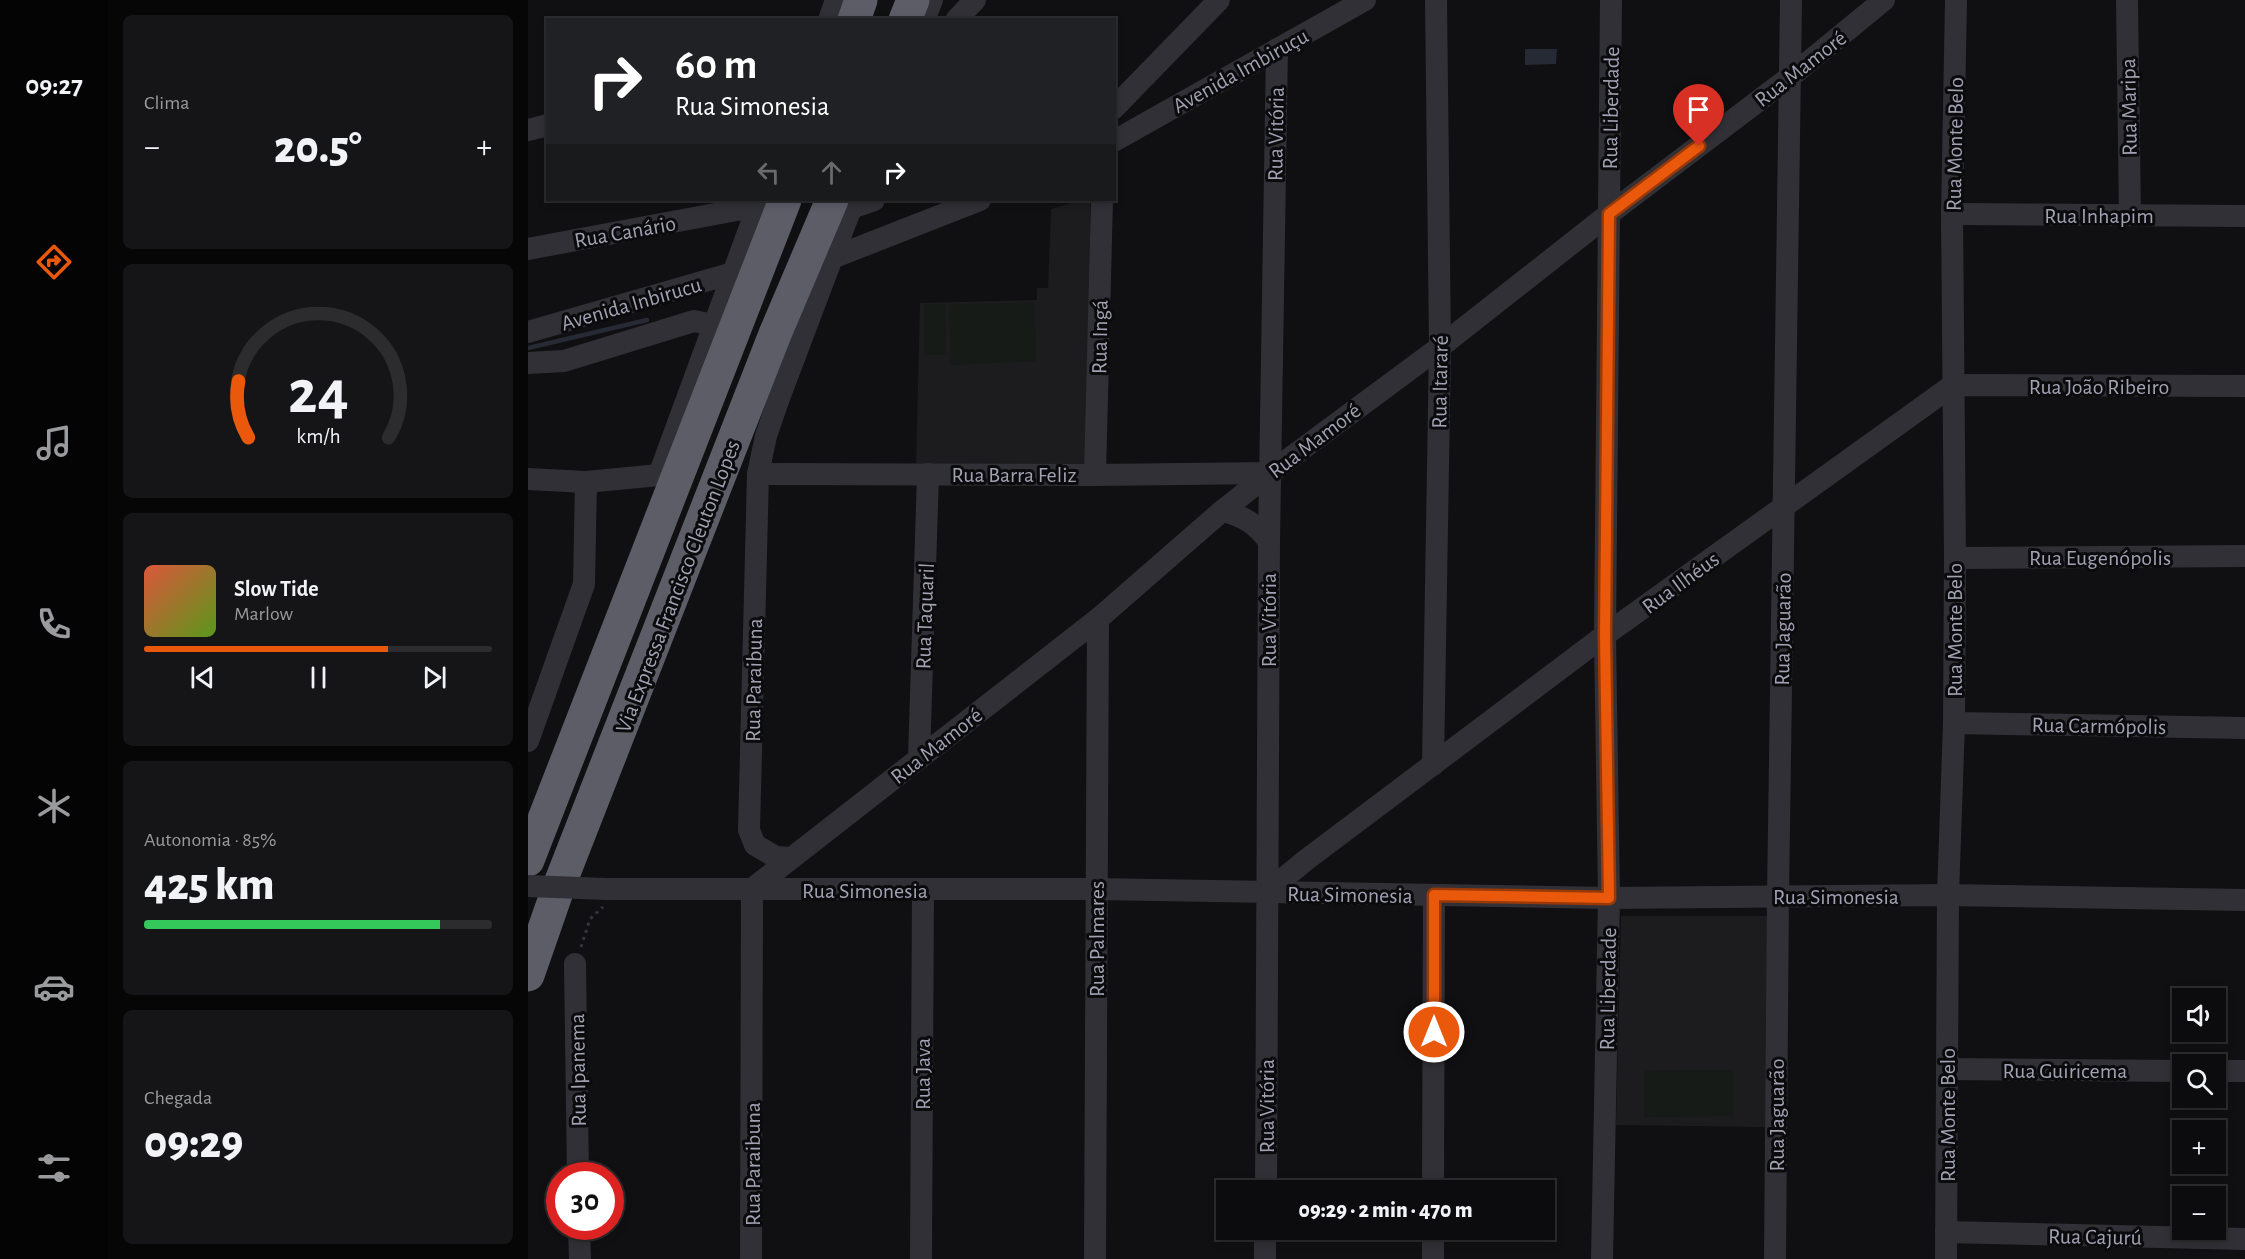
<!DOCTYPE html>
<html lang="pt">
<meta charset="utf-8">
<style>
body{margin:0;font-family:"Alegreya Sans",sans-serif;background:#151416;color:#f1f3f6;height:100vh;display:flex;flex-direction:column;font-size:22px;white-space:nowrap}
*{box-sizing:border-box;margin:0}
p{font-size:20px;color:#9a9b9d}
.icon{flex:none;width:33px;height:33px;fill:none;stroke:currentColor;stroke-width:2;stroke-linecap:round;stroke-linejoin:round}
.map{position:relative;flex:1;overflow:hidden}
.side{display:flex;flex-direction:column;gap:15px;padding:15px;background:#070607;width:420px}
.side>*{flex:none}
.hud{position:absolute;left:18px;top:18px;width:570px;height:183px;border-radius:0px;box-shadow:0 3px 9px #0003,0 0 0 2px #2c2b2e;background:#202124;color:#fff;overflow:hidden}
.fabs{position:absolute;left:1644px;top:988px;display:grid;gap:12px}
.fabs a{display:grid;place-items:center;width:54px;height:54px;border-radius:0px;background:#0c0b0d;box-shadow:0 3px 9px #0003,0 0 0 2px #2c2b2e;font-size:30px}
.speed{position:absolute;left:18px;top:1162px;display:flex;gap:12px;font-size:30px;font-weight:700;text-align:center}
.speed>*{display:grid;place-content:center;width:78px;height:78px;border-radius:50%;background:#0c0b0d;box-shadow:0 3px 9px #0003,0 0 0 2px #2c2b2e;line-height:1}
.speed .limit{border:9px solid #d22;background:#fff;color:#111}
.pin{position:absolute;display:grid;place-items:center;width:51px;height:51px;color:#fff;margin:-62px -26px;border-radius:50% 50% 50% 0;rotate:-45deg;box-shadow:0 0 6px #0007}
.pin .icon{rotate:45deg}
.me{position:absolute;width:66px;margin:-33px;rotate:0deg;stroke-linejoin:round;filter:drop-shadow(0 0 4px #0008)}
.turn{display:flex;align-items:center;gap:21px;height:126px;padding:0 30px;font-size:27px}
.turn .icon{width:78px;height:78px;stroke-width:2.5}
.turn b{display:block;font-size:42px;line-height:51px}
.lanes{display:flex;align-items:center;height:57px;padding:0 30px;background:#0003;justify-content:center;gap:30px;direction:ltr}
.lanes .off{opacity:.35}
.big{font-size:45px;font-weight:800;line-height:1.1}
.side .widget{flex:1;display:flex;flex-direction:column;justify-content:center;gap:9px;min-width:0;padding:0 21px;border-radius:9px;background:#151416}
.side .dial{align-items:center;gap:0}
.dial svg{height:156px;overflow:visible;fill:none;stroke:#2c2b2e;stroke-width:7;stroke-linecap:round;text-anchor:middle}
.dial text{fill:#f1f3f6;stroke:none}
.song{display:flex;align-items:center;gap:18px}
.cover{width:72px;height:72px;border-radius:9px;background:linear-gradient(135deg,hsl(10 70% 55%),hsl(90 70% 35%))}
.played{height:6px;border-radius:3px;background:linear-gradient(90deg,#ea580c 70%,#2c2b2e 70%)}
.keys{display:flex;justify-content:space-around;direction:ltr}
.heat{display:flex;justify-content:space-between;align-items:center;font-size:33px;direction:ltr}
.charge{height:9px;border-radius:4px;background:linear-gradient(90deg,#34c759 85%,#2c2b2e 0)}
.trip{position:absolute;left:688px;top:1180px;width:339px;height:60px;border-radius:0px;background:#0c0b0d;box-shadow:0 3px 9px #0003,0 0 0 2px #2c2b2e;font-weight:800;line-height:60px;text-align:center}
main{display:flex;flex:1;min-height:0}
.tabs{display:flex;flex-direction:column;width:108px;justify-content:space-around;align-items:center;background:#050405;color:#9a9b9d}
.tabs .icon{width:42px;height:42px}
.tabs .on{color:#ea580c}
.tabs b{font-size:27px;color:#f1f3f6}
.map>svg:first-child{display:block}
.built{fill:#1c1b1e}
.green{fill:#161b18}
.water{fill:#262a34}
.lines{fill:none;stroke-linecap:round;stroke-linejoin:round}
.stream{stroke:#262a34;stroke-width:4.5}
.path{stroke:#36373d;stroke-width:3;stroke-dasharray:3 4.5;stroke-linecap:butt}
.minor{stroke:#313036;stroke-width:22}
.highway{stroke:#5c5d67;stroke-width:33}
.minor-bridge{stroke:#313036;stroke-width:22}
.route-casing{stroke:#983908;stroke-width:15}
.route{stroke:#ea580c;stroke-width:10}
.labels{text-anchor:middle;stroke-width:6;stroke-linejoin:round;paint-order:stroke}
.street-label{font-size:22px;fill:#a0a1b2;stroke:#0b0a0c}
</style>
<main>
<nav class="tabs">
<b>09:27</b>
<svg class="icon on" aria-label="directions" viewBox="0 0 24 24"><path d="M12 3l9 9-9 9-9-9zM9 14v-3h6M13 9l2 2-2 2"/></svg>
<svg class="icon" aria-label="music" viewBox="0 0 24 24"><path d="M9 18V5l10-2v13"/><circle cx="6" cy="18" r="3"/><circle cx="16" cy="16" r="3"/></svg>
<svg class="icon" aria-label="phone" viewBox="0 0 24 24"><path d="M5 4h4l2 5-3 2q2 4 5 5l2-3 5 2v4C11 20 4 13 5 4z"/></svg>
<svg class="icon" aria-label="climate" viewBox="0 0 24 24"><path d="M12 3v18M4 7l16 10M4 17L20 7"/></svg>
<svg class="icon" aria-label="car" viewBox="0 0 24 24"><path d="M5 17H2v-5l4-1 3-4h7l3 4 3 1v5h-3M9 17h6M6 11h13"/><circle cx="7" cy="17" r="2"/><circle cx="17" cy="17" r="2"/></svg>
<svg class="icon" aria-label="filters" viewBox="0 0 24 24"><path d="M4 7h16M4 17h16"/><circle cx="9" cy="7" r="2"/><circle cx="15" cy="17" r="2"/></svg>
</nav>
<section class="side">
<div class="widget"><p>Clima</p>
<div class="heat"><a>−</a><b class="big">20.5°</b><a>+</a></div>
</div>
<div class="widget dial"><svg viewBox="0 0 100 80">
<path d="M14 69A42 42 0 1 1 86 69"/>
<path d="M14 69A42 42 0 0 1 9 40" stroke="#ea580c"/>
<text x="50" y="56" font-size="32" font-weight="700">24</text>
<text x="50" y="72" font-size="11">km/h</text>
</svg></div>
<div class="widget">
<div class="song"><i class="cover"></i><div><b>Slow Tide</b><p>Marlow</p></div></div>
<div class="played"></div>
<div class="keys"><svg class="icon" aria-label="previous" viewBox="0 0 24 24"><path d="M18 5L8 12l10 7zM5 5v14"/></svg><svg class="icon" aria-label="pause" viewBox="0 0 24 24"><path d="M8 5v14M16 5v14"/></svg><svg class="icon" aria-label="next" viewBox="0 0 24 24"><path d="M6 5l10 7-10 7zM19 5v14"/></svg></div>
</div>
<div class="widget"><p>Autonomia · 85%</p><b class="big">425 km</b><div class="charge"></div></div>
<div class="widget"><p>Chegada</p><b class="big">09:29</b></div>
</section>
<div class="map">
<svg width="1717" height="1259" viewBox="0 0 1717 1259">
<rect width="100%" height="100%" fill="#100f11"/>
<!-- built -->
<g class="built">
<polygon points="554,200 562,200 563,470 388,465 392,303 509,300 509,288 520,288 523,209"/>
<polygon points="1093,916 1240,916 1238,1127 1088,1125"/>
</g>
<!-- green -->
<g class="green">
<polygon points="506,302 508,361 423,365 421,305"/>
<rect x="396" y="304" width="22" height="51"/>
<polygon points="1205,1070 1205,1116 1116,1117 1116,1071"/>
</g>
<!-- water -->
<polygon class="water" points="997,49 1029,49 1028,64 997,65"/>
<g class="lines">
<!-- stream -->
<polyline class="stream" points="0,348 119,320"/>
<!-- path -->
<polyline class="path" points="53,947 62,919 75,907"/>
<!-- minor -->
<g class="minor">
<polyline points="1599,0 1602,215"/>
<polyline points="301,20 308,0"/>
<polyline points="396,20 404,0"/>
<polyline points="428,20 447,0"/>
<polyline points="586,108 691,0"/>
<polyline points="0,130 20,125"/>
<polyline points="586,141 837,0"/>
<polyline points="323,208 346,200"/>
<polyline points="1424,214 1717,216"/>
<polyline points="0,249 230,206"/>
<polyline points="304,258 452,200"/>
<polyline points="0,332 205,273"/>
<polyline points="0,363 36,361 166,321 176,323 184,329"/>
<polyline points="230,474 567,475 742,473"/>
<polyline points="567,475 574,200"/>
<polyline points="0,479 58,482 131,475 232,200"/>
<path d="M694 511C714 515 730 525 741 542"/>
<polyline points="1427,558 1717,556"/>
<polyline points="1426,723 1717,728"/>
<polyline points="0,741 56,584 58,482"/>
<polyline points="391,758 400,474"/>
<polyline points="905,765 912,347 908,0"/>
<polyline points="263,858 248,857 227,845 221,830 230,474 238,436 251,398 326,200"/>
<polyline points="78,889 568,889 1081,898 1420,895 1717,900"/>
<polyline points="224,889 570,619 694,511 742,473 912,347 1081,214 1262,77 1356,0"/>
<polyline points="739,892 778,860 1077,635 1425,385 1717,386"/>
<polyline points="47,964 50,1176"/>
<polyline points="1419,1069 1654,1071"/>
<polyline points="1688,1071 1717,1071"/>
<polyline points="738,1191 741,542 749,49"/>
<polyline points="905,1191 906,895"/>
<polyline points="51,1227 52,1259"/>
<polyline points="1418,1232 1717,1239"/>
<polyline points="223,1259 224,889"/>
<polyline points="393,1259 395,890"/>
<polyline points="567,1259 570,619"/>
<polyline points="737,1259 737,1230"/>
<polyline points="905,1259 905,1230"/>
<polyline points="1074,1259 1081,898 1077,635 1083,0"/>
<polyline points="1247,1259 1250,896 1263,0"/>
<polyline points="1418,1259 1420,895 1426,723 1427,558 1424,214 1428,0"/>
</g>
<!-- highway -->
<g class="highway">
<polyline points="326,20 333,0"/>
<polyline points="377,20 385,0"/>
<polyline points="0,860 257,200"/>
<polyline points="0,975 31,886 247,334 304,200"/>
</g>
<!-- minor-bridge -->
<polyline class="minor-bridge" points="0,886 78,889"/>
</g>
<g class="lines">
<defs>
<polyline id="route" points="906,1032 906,895 1081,898 1077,635 1081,214 1171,146"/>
</defs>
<!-- route casing -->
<use href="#route" class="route-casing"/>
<!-- route -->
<use href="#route" class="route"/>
</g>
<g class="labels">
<!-- street labels -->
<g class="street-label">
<text transform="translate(1272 68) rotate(-38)" y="8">Rua Mamoré</text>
<text transform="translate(712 70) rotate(-29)" y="8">Avenida Imbiruçu</text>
<text transform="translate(1600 107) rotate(-91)" y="8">Rua Maripa</text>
<text transform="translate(1082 108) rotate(-89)" y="8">Rua Liberdade</text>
<text transform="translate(747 134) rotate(-89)" y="8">Rua Vitória</text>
<text transform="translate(1426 144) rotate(-89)" y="8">Rua Monte Belo</text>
<text x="1571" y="223">Rua Inhapim</text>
<text transform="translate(97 231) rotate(-10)" y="8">Rua Canário</text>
<text transform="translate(103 303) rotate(-16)" y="8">Avenida Inbirucu</text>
<text transform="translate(571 337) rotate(-89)" y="8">Rua Ingá</text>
<text transform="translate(911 382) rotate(-89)" y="8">Rua Itararé</text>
<text x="1571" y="394">Rua João Ribeiro</text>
<text transform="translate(786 440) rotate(-37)" y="8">Rua Mamoré</text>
<text x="486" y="482">Rua Barra Feliz</text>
<text x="1572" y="565">Rua Eugenópolis</text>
<text transform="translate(1152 582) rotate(-36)" y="8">Rua Ilhéus</text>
<text transform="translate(149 586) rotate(-69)" y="8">Via Expressa Francisco Cleuton Lopes</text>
<text transform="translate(396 616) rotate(-88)" y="8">Rua Taquaril</text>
<text transform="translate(740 620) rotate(-90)" y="8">Rua Vitória</text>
<text transform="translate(1254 629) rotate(-89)" y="8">Rua Jaguarão</text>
<text transform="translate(1426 630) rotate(-90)" y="8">Rua Monte Belo</text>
<text transform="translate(225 680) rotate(-89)" y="8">Rua Paraibuna</text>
<text transform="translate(1571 725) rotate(1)" y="8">Rua Carmópolis</text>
<text transform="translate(408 745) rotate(-38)" y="8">Rua Mamoré</text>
<text x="337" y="898">Rua Simonesia</text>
<text transform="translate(822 894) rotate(1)" y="8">Rua Simonesia</text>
<text x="1308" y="904">Rua Simonesia</text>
<text transform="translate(568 939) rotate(-90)" y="8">Rua Palmares</text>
<text transform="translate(1079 989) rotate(-89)" y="8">Rua Liberdade</text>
<text transform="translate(49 1070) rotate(-91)" y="8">Rua Ipanema</text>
<text x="1537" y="1078">Rua Guiricema</text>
<text transform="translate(394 1074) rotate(-90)" y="8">Rua Java</text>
<text transform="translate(738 1106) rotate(-90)" y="8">Rua Vitória</text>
<text transform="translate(1248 1115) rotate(-90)" y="8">Rua Jaguarão</text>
<text transform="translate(1419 1115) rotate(-90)" y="8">Rua Monte Belo</text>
<text transform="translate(224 1164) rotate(-90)" y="8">Rua Paraibuna</text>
<text transform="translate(1567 1236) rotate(1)" y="8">Rua Cajurú</text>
</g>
</g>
</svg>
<div class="fabs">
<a><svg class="icon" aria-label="sound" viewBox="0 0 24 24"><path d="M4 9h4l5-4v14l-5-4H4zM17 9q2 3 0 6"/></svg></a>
<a><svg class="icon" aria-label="search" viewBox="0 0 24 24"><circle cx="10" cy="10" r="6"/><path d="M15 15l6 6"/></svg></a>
<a>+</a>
<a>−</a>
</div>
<div class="speed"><div class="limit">30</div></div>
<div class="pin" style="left:1171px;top:146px;background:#d93025"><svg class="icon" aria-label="arrive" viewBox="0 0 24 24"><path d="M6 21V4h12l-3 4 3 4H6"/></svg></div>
<svg class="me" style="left:906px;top:1032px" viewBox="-20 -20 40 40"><circle r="17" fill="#ea580c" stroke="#fff" stroke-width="3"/><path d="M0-11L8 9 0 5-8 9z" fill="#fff"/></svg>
<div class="trip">09:29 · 2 min · 470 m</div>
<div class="hud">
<div class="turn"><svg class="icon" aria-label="right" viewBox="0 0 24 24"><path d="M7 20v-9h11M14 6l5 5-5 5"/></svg><div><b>60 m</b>Rua Simonesia</div></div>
<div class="lanes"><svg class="icon off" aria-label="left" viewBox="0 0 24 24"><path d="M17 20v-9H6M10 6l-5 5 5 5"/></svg><svg class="icon off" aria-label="ahead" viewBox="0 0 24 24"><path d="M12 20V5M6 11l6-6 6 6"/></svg><svg class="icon" aria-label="right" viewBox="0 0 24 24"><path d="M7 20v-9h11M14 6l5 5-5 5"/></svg></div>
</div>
</div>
</main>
